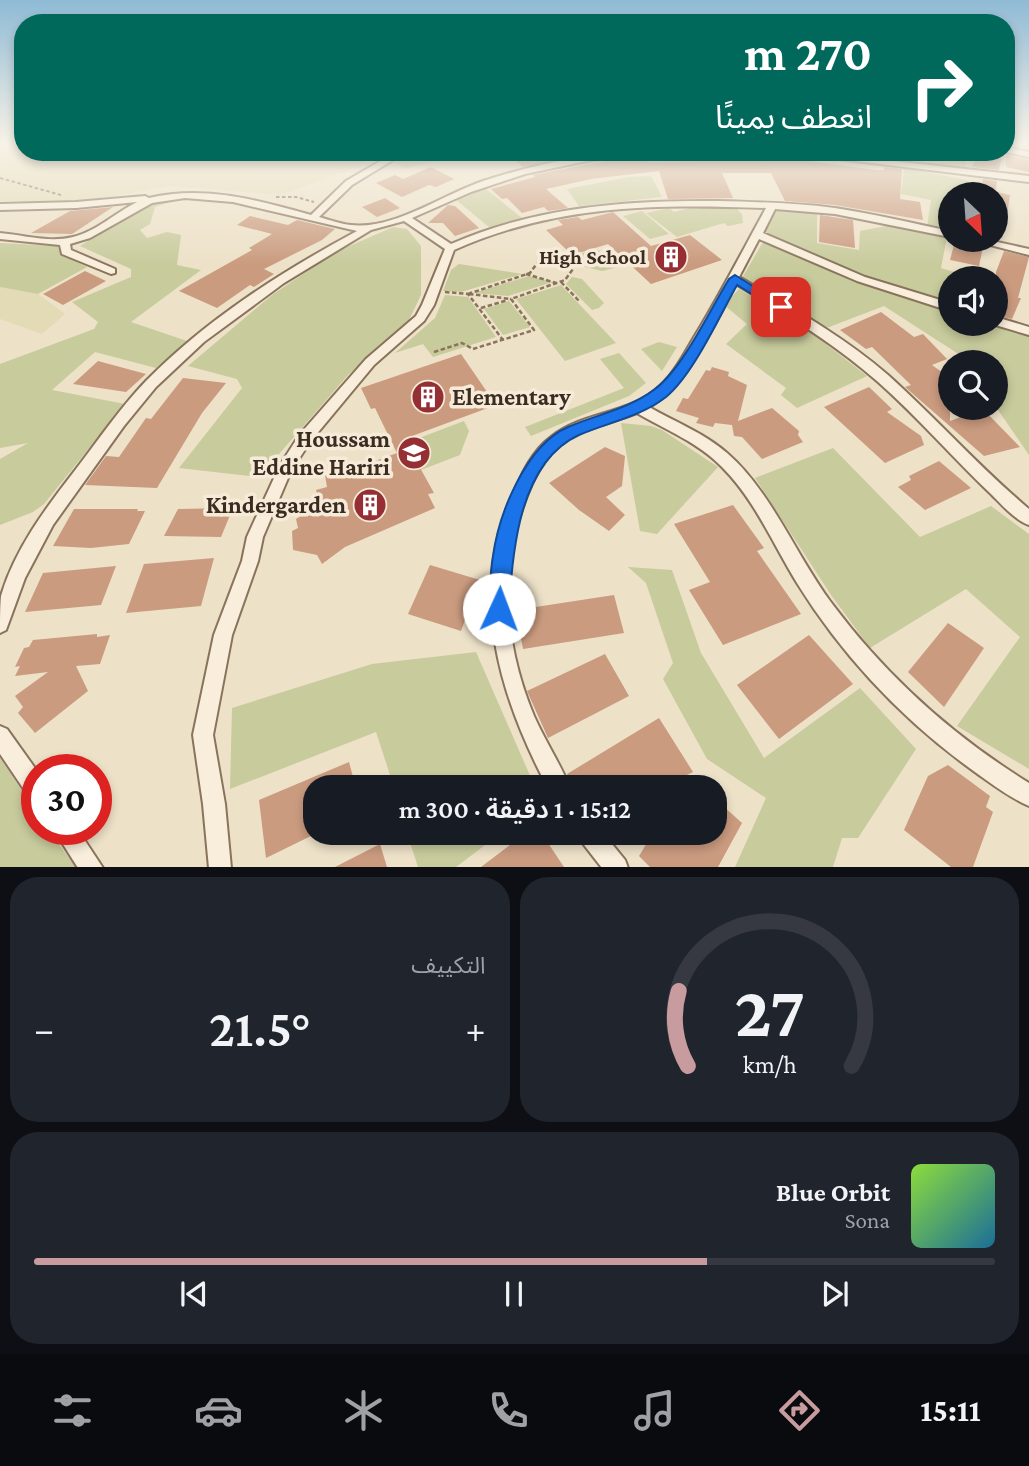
<!DOCTYPE html>
<html lang="ar">
<meta charset="utf-8">
<style>
body{margin:0;font-family:"Crimson Pro","Noto Sans Arabic",serif;background:#20242c;color:#f1f3f6;direction:rtl;height:100vh;display:flex;flex-direction:column;font-size:26px;white-space:nowrap}
*{box-sizing:border-box;margin:0}
p{font-size:23px;color:#9ea1a6}
.icon{flex:none;width:38px;height:38px;fill:none;stroke:currentColor;stroke-width:2;stroke-linecap:round;stroke-linejoin:round}
.map{position:relative;height:867px;overflow:hidden;direction:ltr}
.sheet{display:flex;flex-direction:column;gap:10px;padding:10px;background:#0d0f14;flex:1}
.sheet>*{flex:none}
.top-card{position:absolute;left:14px;top:14px;width:1001px;height:147px;border-radius:28px;box-shadow:0 4px 10px #0003;direction:rtl;background:#00695c;color:#fff;overflow:hidden}
.needle{width:46px;rotate:155deg}
.buttons{position:absolute;left:938px;top:182px;display:grid;gap:14px}
.buttons a{display:grid;place-items:center;width:70px;height:70px;border-radius:50%;background:#171b24;box-shadow:0 4px 10px #0003;font-size:35px}
.speed{position:absolute;left:21px;top:754px;display:flex;gap:14px;font-size:35px;font-weight:700;text-align:center}
.speed>*{display:grid;place-content:center;width:91px;height:91px;border-radius:50%;background:#171b24;box-shadow:0 4px 10px #0003;line-height:1}
.speed .limit{border:10px solid #d22;background:#fff;color:#111}
.pin{position:absolute;display:grid;place-items:center;width:60px;height:60px;color:#fff;margin:-30px;border-radius:14px;box-shadow:0 4px 10px #0006}
.me{position:absolute;width:77px;margin:-38px;rotate:2deg;stroke-linejoin:round;filter:drop-shadow(0 0 5px #0008)}
.turn{display:flex;align-items:center;gap:24px;height:147px;padding:0 28px;font-size:32px}
.turn .icon{width:91px;height:91px;stroke-width:2.5}
.turn b{display:block;font-size:49px;line-height:60px}
.big{font-size:52px;font-weight:600;line-height:1.1}
.sheet .widget{flex:1;display:flex;flex-direction:column;justify-content:center;gap:10px;min-width:0;padding:0 24px;border-radius:28px;background:#20242c}
.sheet .dial{align-items:center;gap:0}
.dial svg{height:182px;overflow:visible;fill:none;stroke:#363941;stroke-width:7;stroke-linecap:round;text-anchor:middle}
.dial text{fill:#f1f3f6;stroke:none}
.song{display:flex;align-items:center;gap:21px}
.cover{width:84px;height:84px;border-radius:10px;background:linear-gradient(135deg,hsl(90 70% 55%),hsl(200 70% 35%))}
.played{height:7px;border-radius:4px;background:linear-gradient(90deg,#c89b9f 70%,#363941 70%)}
.keys{display:flex;justify-content:space-around;direction:ltr}
.heat{display:flex;justify-content:space-between;align-items:center;font-size:38px;direction:ltr}
.sheet .tiles{flex:1;display:grid;gap:10px;grid-template-columns:1fr 1fr}
.widget:last-child{grid-column:span 2}
.trip{position:absolute;left:303px;top:775px;width:424px;height:70px;border-radius:28px;background:#171b24;box-shadow:0 4px 10px #0003;font-weight:600;line-height:70px;text-align:center;direction:rtl}
.dock{display:flex;height:112px;justify-content:space-around;align-items:center;background:#090b0e;color:#9ea1a6}
.dock .icon{width:49px;height:49px}
.dock .active{color:#c89b9f}
.dock b{font-size:32px;color:#f1f3f6}
.map>svg:first-child{display:block}
.farmland{fill:#e3dab6}
.green{fill:#c8cb9c}
.building{fill:#ca9b7f}
.lines{fill:none;stroke-linecap:round;stroke-linejoin:round}
.minor-casing{stroke:#89735d;stroke-width:4}
.path-far1{stroke:#89735d;stroke-width:2;stroke-dasharray:3.5 2.5;stroke-linecap:butt}
.path{stroke:#89735d;stroke-width:2.5;stroke-dasharray:4.5 2.5;stroke-linecap:butt}
.minor{fill:#f8eedb;fill-rule:evenodd}
.route{fill:#1a73e8;stroke:#114b97;stroke-width:2}
.labels{text-anchor:middle;stroke-width:7;stroke-linejoin:round;paint-order:stroke}
.far-poi-label{font-size:21px;font-weight:bold;fill:#3a2c21;stroke:#f5ebd8;text-anchor:end}
.poi-label{font-size:24px;font-weight:bold;fill:#3a2c21;stroke:#f5ebd8;text-anchor:end}
</style>
<div class="map">
<svg width="1029" height="868" viewBox="0 0 1029 868">
<rect width="100%" height="100%" fill="#ede1c8"/>
<!-- farmland -->
<g class="farmland">
<polygon points="0,143 23,143 23,152 383,152 353,168 281,195 170,186 74,203 0,201"/>
<polygon points="0,287 38,294 65,314 42,334 0,319"/>
</g>
<!-- green -->
<g class="green">
<polygon points="411,152 471,152 404,169 392,160"/>
<polygon points="920,152 952,152 967,156 965,170 916,163"/>
<polygon points="904,168 963,179 975,184 974,194 950,194 950,231 927,227 931,200 901,194"/>
<polygon points="651,176 662,197 579,206 567,189 628,177"/>
<polygon points="486,189 522,218 489,227 455,199"/>
<polygon points="168,200 170,202 155,207 150,224 140,230 147,238 167,232 181,235 177,265 201,270 131,322 187,341 156,368 95,352 52,390 125,404 44,504 33,512 0,525 0,459 28,443 0,448 0,364 94,329 98,322 72,302 131,277 131,269 80,246 145,205"/>
<polygon points="693,206 737,209 742,214 743,223 728,226 724,223 677,237 646,213 669,208 674,212 693,207 701,212"/>
<polygon points="776,209 817,213 817,243 859,250 860,231 891,225 947,237 941,268 974,278 950,278 950,302 843,270 765,232"/>
<polygon points="642,211 669,234 650,239 623,216"/>
<polygon points="393,227 407,229 421,246 421,295 409,320 348,375 259,477 179,468 242,388 237,379 188,366 272,295 336,252"/>
<polygon points="763,242 861,283 950,311 950,324 991,324 1029,336 1029,455 996,407 996,362 965,362 960,355 884,306 824,329 742,278"/>
<polygon points="0,243 58,246 63,255 87,267 38,294 0,287"/>
<polygon points="558,248 567,257 597,249 618,267 602,271 544,257 539,253"/>
<polygon points="459,264 522,274 461,292 443,291 451,270"/>
<polygon points="529,276 553,282 508,296 474,293"/>
<polygon points="572,277 582,279 604,303 599,308 592,310 566,284"/>
<polygon points="561,285 616,343 565,361 516,299"/>
<polygon points="739,289 803,326 867,376 797,408 781,395 786,388 726,344 747,324 724,305"/>
<polygon points="445,295 468,297 496,337 433,357 423,344 395,353 435,318"/>
<polygon points="509,301 530,327 503,335 484,309"/>
<polygon points="659,342 677,347 662,371 641,349"/>
<polygon points="619,353 646,383 629,396 531,436 525,427 624,388 600,359"/>
<polygon points="464,421 469,431 460,455 421,470 406,443"/>
<polygon points="621,423 651,426 662,430 718,467 657,534 640,531"/>
<polygon points="833,448 920,537 991,506 1029,534 1029,769 957,726 1020,637 966,589 870,648 831,595 755,478"/>
<polygon points="628,567 672,570 701,653 764,758 860,688 916,749 858,838 842,838 833,867 735,867 766,798 707,759 663,679 673,663 646,583"/>
<polygon points="476,652 535,787 394,787 376,732 230,789 232,708 372,664"/>
<polygon points="0,758 37,813 37,830 48,830 76,867 0,867"/>
<polygon points="407,833 501,833 456,867 418,867"/>
</g>
<!-- building -->
<g class="building">
<polygon points="506,152 599,152 523,167"/>
<polygon points="877,152 916,152 914,161 876,157"/>
<polygon points="978,152 1002,156 999,170 972,167"/>
<polygon points="1006,155 1029,160 1029,172 1006,167"/>
<polygon points="729,157 792,159 877,170 884,170 884,167 902,169 900,199 920,202 923,220 835,205 785,201 771,173 722,173 733,198 668,199 659,171 591,179 546,189 568,208 548,211 544,207 522,213 507,198 502,199 491,189 535,177 533,175 611,160 649,158 650,162 695,161 694,159"/>
<polygon points="431,167 454,179 436,187 429,185 402,197 376,183 395,175 403,179"/>
<polygon points="983,179 997,181 995,194 980,194"/>
<polygon points="996,192 1010,195 1007,215 996,212"/>
<polygon points="385,198 400,208 377,217 362,207"/>
<polygon points="448,205 455,206 479,228 455,236 443,223 428,223"/>
<polygon points="113,207 72,234 31,233 70,211"/>
<polygon points="613,212 651,246 690,235 722,260 651,284 608,244 572,255 546,230 563,225 558,220 578,217 582,220"/>
<polygon points="820,215 853,220 855,248 819,242"/>
<polygon points="250,216 288,225 297,220 335,229 322,240 264,269 274,274 254,287 250,285 217,308 179,291 252,250 249,248 272,234 237,225"/>
<polygon points="955,241 983,247 979,266 950,260"/>
<polygon points="1004,251 1029,257 1018,298 1021,298 1012,319 996,315 996,272"/>
<polygon points="85,271 106,281 63,305 43,294"/>
<polygon points="881,312 914,337 923,334 947,359 932,365 950,378 950,421 983,409 1020,447 984,456 905,387 911,385 872,347 866,349 840,330"/>
<polygon points="461,354 496,405 404,439 434,493 428,494 435,508 345,547 322,564 317,555 293,550 292,531 298,528 296,519 307,512 305,503 319,499 316,490 327,487 325,475 340,474 397,453 375,408 371,409 361,388"/>
<polygon points="98,361 146,374 126,392 73,384"/>
<polygon points="712,367 729,372 728,376 747,385 738,421 772,408 799,431 798,435 803,442 762,459 742,437 734,436 732,425 715,423 713,427 696,423 699,418 676,411 683,398 688,399 706,370 710,371"/>
<polygon points="183,378 226,383 202,413 157,488 85,485 106,456 119,457 146,418 151,419"/>
<polygon points="869,387 892,409 887,412 921,436 924,445 885,463 824,407"/>
<polygon points="605,447 625,456 622,486 606,497 625,515 609,531 579,510 549,483"/>
<polygon points="939,461 971,488 925,510 898,487 911,480 909,476"/>
<polygon points="733,505 764,548 757,551 801,614 723,645 689,590 710,582 674,524"/>
<polygon points="233,508 221,537 164,536 178,509"/>
<polygon points="74,509 138,509 137,511 145,511 129,544 91,548 53,546"/>
<polygon points="214,558 201,606 126,613 144,564"/>
<polygon points="430,565 480,580 461,631 408,614"/>
<polygon points="116,566 101,605 25,612 43,573"/>
<polygon points="614,595 624,633 523,649 516,610"/>
<polygon points="948,623 984,648 944,707 908,672"/>
<polygon points="97,634 97,637 110,635 100,664 76,666 88,691 35,733 18,713 23,707 15,696 48,672 15,676 20,666 15,667 24,648 29,647 33,640"/>
<polygon points="809,635 853,684 779,739 737,685"/>
<polygon points="605,654 629,696 548,738 527,691"/>
<polygon points="659,718 693,772 687,775 702,788 574,788 567,774"/>
<polygon points="349,762 356,788 315,788 315,834 266,858 259,800"/>
<polygon points="948,765 990,796 986,807 993,812 973,867 951,867 904,830 928,776"/>
<polygon points="714,798 742,823 718,867 650,867 639,856 653,833 714,833"/>
<polygon points="542,834 564,867 481,867 523,835 531,842"/>
<polygon points="380,844 387,867 335,867"/>
</g>
<g class="lines">
<defs>
<g id="minor">
<polygon points="1006,147 1029,152 1029,157 1006,152"/>
<path d="M396 152H406L352 185 319 217C330 220 340 224 351 225 394 230 442 195 483 181 536 164 591 152 647 152L582 162 525 174 471 192 412 218 451 244C536 207 625 200 718 201 757 202 796 203 835 208 874 214 912 223 950 231V237L835 214 775 209 763 233 865 277 950 303V311L857 281 759 239 739 277C791 307 843 336 888 375 936 418 979 467 1029 509V525C1015 520 1002 505 992 495 953 458 918 417 877 381 834 343 785 314 736 284 715 323 688 385 649 407 675 422 704 433 727 453 772 492 797 558 833 605 887 677 953 736 1029 783V806C1010 798 992 784 975 772 905 722 843 657 797 583 773 544 755 500 722 467 699 443 666 430 637 413 611 424 581 427 559 446 538 464 527 493 519 519 499 585 508 654 534 716 545 741 560 763 570 788H548C499 696 468 593 513 494 522 473 533 450 551 437 584 411 629 415 660 386 677 370 687 348 699 329 723 289 744 248 766 208 656 204 557 204 454 250L434 305 424 321 374 365 310 442 291 471 263 537 258 561 232 635 213 735 225 804 231 868H209L203 804 193 735 214 635 242 561 247 537 280 465 300 434 366 359 416 316 422 305 445 249 404 221 371 230 284 283 204 342 156 387 124 426 53 525 25 578 6 630 0 633C0 621 0 607 1 596 14 551 45 509 73 473 97 442 119 409 146 381 207 319 281 272 357 231L233 202 185 198 152 203 90 238 70 244 71 250 115 269V273L111 274 62 254 60 245 0 239V233C23 235 50 243 73 237 97 231 115 213 137 202L76 208 0 210V204L76 202 145 196 149 198C204 185 258 200 311 215L346 181Z"/>
<polygon points="781,152 810,152 1029,176 1029,182"/>
<polygon points="971,240 988,240 1029,249 1029,255"/>
<polygon points="996,317 1029,327 1029,335 992,324 996,324"/>
<polygon points="0,726 7,729 37,771 37,800 29,797 0,754"/>
<polygon points="54,830 78,830 103,868 78,868"/>
<polygon points="578,833 603,833 625,860 628,868 602,868 581,841"/>
</g>
</defs>
<!-- minor casing -->
<use href="#minor" class="minor-casing"/>
<!-- path-far1 -->
<g class="path-far1">
<polyline points="0,178 61,195"/>
<polyline points="276,197 296,197 314,202"/>
</g>
<!-- path -->
<g class="path">
<polyline points="526,274 556,283"/>
<polyline points="561,282 580,302"/>
<polyline points="445,292 468,294 503,340"/>
<polyline points="468,294 530,273 538,262"/>
<polyline points="469,294 511,299"/>
<polyline points="481,308 508,300"/>
<polyline points="434,352 462,343 473,349 534,330 511,299 565,280 573,269"/>
</g>
<!-- minor -->
<use href="#minor" class="minor"/>
</g>
<!-- sky -->
<linearGradient id="sky" x2="0" y2="1"><stop stop-color="#8fbad5"/><stop offset="0.54" stop-color="#f7f2e6"/><stop offset="1" stop-color="#f7f2e6" stop-opacity="0"/></linearGradient>
<rect width="1029" height="265" fill="url(#sky)"/>
<!-- route -->
<path class="route" d="M735 275 787 307 781 311 776 309 737 285C719 317 693 375 666 397 640 417 609 422 579 435 519 462 512 553 509 609L506 616 499 619 491 616 489 609C490 591 490 573 493 556 499 513 526 445 568 427 598 414 629 409 655 389 683 368 710 310 729 279Z"/>
<!-- icons -->
<defs>
<symbol id="building-disc" viewBox="-11 -11 22 22"><circle r="9.5" fill="#962f34" stroke="#f5ebd8"/><path d="M-4-6H4V6H1V3H-1V6H-4ZM-2.5-4.3h1.7v1.8h-1.7ZM.8-4.3h1.7v1.8H.8ZM-2.5-1h1.7V.8h-1.7ZM.8-1h1.7V.8H.8Z" fill="#fff"/></symbol>
<symbol id="school-disc" viewBox="-11 -11 22 22"><circle r="9.5" fill="#962f34" stroke="#f5ebd8"/><path d="M0-5L7-2L0 1L-7-2ZM-4 1L0 2.5L4 1V4Q0 6-4 4Z" fill="#fff"/></symbol>
</defs>
<g fill-rule="evenodd">
<use href="#building-disc" x="652" y="238" width="38" height="38"/>
<use href="#building-disc" x="409" y="378" width="38" height="38"/>
<use href="#school-disc" x="395" y="434" width="38" height="38"/>
<use href="#building-disc" x="351" y="486" width="38" height="38"/>
</g>
<g class="labels">
<!-- far-poi labels -->
<g class="far-poi-label">
<text x="646" y="264">High School</text>
</g>
<!-- poi labels -->
<g class="poi-label">
<text x="452" y="405" text-anchor="start">Elementary</text>
<text x="390" y="447">Houssam<tspan x="390" dy="28">Eddine Hariri</tspan></text>
<text x="346" y="513">Kindergarden</text>
</g>
</g>
</svg>
<div class="buttons">
<a><svg class="needle" viewBox="-14 -14 28 28"><path d="M0-13l5 13h-10z" fill="#e53935"/><path d="M0 13l5-13h-10z" fill="#9ea1a6"/></svg></a>
<a><svg class="icon" aria-label="sound" viewBox="0 0 24 24"><path d="M4 9h4l5-4v14l-5-4H4zM17 9q2 3 0 6"/></svg></a>
<a><svg class="icon" aria-label="search" viewBox="0 0 24 24"><circle cx="10" cy="10" r="6"/><path d="M15 15l6 6"/></svg></a>
</div>
<div class="speed"><div class="limit">30</div></div>
<div class="pin" style="left:781px;top:307px;background:#d93025"><svg class="icon" aria-label="arrive" viewBox="0 0 24 24"><path d="M6 21V4h12l-3 4 3 4H6"/></svg></div>
<svg class="me" style="left:499px;top:609px" viewBox="-20 -20 40 40"><circle r="19" fill="#fff"/><path d="M0-13L10 11 0 6-10 11z" fill="#1a73e8"/></svg>
<div class="trip">15:12 · 1 دقيقة · 300 m</div>
<div class="top-card">
<div class="turn"><svg class="icon" aria-label="right" viewBox="0 0 24 24"><path d="M7 20v-9h11M14 6l5 5-5 5"/></svg><div><b>270 m</b>انعطف يمينًا</div></div>
</div>
</div>
<section class="sheet">
<div class="tiles">
<div class="widget dial"><svg viewBox="0 0 100 80">
<path d="M14 69A42 42 0 1 1 86 69"/>
<path d="M14 69A42 42 0 0 1 10 36" stroke="#c89b9f"/>
<text x="50" y="56" font-size="32" font-weight="700">27</text>
<text x="50" y="72" font-size="11">km/h</text>
</svg></div>
<div class="widget"><p>التكييف</p>
<div class="heat"><a>−</a><b class="big">21.5°</b><a>+</a></div>
</div>
<div class="widget">
<div class="song"><i class="cover"></i><div><b>Blue Orbit</b><p>Sona</p></div></div>
<div class="played"></div>
<div class="keys"><svg class="icon" aria-label="previous" viewBox="0 0 24 24"><path d="M18 5L8 12l10 7zM5 5v14"/></svg><svg class="icon" aria-label="pause" viewBox="0 0 24 24"><path d="M8 5v14M16 5v14"/></svg><svg class="icon" aria-label="next" viewBox="0 0 24 24"><path d="M6 5l10 7-10 7zM19 5v14"/></svg></div>
</div>
</div>
</section>
<nav class="dock">
<b>15:11</b>
<svg class="icon active" aria-label="directions" viewBox="0 0 24 24"><path d="M12 3l9 9-9 9-9-9zM9 14v-3h6M13 9l2 2-2 2"/></svg>
<svg class="icon" aria-label="music" viewBox="0 0 24 24"><path d="M9 18V5l10-2v13"/><circle cx="6" cy="18" r="3"/><circle cx="16" cy="16" r="3"/></svg>
<svg class="icon" aria-label="phone" viewBox="0 0 24 24"><path d="M5 4h4l2 5-3 2q2 4 5 5l2-3 5 2v4C11 20 4 13 5 4z"/></svg>
<svg class="icon" aria-label="climate" viewBox="0 0 24 24"><path d="M12 3v18M4 7l16 10M4 17L20 7"/></svg>
<svg class="icon" aria-label="car" viewBox="0 0 24 24"><path d="M5 17H2v-5l4-1 3-4h7l3 4 3 1v5h-3M9 17h6M6 11h13"/><circle cx="7" cy="17" r="2"/><circle cx="17" cy="17" r="2"/></svg>
<svg class="icon" aria-label="filters" viewBox="0 0 24 24"><path d="M4 7h16M4 17h16"/><circle cx="9" cy="7" r="2"/><circle cx="15" cy="17" r="2"/></svg>
</nav>
